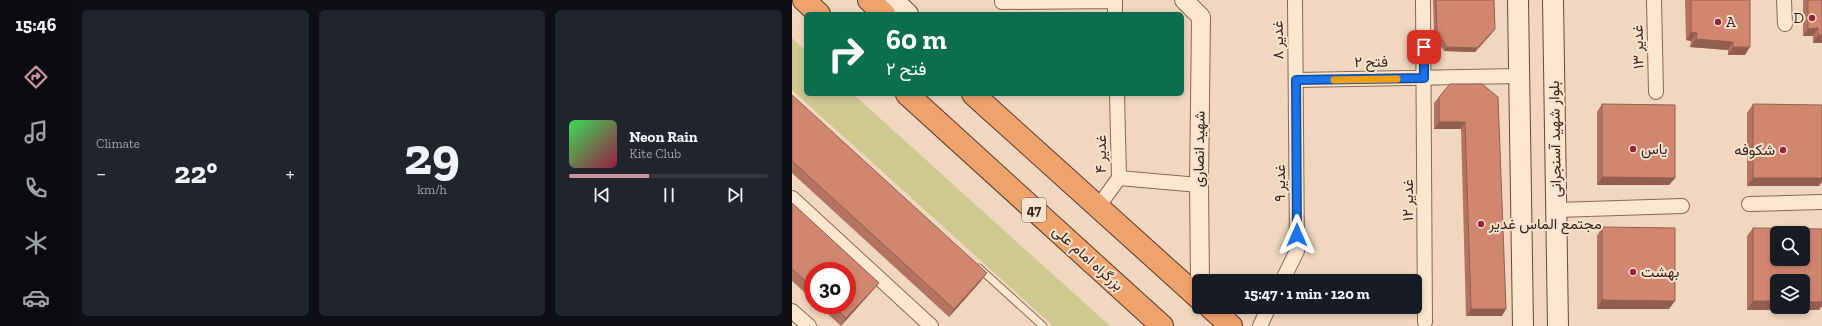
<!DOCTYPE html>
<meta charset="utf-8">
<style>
body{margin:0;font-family:"Zilla Slab",Vazirmatn,serif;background:#20242c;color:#f1f3f6;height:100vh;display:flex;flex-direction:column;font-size:15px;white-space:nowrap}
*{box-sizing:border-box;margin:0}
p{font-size:13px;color:#9ea1a6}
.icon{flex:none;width:22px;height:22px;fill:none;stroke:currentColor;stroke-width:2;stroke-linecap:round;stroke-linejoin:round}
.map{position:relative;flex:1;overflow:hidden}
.sheet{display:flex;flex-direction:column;gap:10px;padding:10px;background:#0d0f14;width:720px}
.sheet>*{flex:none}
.banner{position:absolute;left:12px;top:12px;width:380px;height:84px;border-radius:6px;box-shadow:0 2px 6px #0003;background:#0b6e4f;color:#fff;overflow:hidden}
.controls{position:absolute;left:978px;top:226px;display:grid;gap:8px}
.controls a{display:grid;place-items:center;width:40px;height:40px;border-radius:6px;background:#171b24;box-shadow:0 2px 6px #0003;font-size:20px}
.speed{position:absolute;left:12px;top:262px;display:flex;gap:8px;font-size:20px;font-weight:700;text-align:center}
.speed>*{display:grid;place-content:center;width:52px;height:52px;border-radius:50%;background:#171b24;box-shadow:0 2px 6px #0003;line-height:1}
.speed .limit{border:6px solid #d22;background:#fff;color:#111}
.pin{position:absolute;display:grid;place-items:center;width:34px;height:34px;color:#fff;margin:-17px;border-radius:8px;box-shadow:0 2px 6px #0006}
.me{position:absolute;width:44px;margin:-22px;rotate:0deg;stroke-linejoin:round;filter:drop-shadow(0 0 3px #0008)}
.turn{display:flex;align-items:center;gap:14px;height:84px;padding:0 16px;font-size:18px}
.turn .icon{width:52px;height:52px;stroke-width:2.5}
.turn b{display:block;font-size:28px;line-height:34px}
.big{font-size:30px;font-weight:700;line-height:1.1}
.sheet .widget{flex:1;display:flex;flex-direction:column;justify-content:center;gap:6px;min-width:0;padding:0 14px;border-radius:6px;background:#20242c}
.sheet .dial{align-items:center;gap:0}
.dial b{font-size:52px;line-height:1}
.song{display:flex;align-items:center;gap:12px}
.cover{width:48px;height:48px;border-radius:6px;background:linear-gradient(135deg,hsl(130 70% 55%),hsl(340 70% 35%))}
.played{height:4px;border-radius:2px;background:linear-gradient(90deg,#ca95a2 40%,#363941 40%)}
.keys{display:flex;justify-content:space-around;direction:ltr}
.heat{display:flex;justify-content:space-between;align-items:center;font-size:22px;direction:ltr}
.sheet .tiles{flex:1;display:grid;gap:10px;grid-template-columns:repeat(3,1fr)}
.trip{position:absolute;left:400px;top:274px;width:230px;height:40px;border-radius:6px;background:#171b24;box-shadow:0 2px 6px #0003;font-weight:700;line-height:40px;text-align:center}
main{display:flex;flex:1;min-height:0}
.menu{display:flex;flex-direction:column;width:72px;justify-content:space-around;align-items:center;background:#090b0e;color:#9ea1a6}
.menu .icon{width:28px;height:28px}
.menu .active{color:#ca95a2}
.menu b{font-size:18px;color:#f1f3f6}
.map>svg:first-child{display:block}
.green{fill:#cec991}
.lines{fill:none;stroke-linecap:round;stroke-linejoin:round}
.service-casing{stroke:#896755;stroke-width:9}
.minor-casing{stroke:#896755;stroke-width:16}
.tertiary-casing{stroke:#896755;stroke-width:20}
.secondary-casing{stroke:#6a4839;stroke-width:22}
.trunk-casing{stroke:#56362a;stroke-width:24}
.service{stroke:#fbe6d0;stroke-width:7}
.minor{stroke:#fbe6d0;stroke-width:14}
.tertiary{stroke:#fbe6d0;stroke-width:18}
.secondary{stroke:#fbe6d0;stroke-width:20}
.trunk{stroke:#eea26c;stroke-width:22}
.wall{fill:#b47360}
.shaded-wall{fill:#925e4e}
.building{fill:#d18670;stroke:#925e4e;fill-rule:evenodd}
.route-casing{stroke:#114b97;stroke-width:10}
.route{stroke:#1a73e8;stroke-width:7}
.slow{stroke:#f59e0b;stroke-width:7}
.poi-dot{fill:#9b223b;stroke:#f7e3cd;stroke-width:1.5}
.labels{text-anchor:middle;stroke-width:4;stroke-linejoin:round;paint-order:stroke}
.shield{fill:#f7e3cd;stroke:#715d50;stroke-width:1}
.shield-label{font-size:14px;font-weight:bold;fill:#37231b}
.poi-label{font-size:15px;fill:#37231b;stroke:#f7e3cd;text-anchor:start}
.street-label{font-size:15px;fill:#37231b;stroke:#f7e3cd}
</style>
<main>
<nav class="menu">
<b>15:46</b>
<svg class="icon active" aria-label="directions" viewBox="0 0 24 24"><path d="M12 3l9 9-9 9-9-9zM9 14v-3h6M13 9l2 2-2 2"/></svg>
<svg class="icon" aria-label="music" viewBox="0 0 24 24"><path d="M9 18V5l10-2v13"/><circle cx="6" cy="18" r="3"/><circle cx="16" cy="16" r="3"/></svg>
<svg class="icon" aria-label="phone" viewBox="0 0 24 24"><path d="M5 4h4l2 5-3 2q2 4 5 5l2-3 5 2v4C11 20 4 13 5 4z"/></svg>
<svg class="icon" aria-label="climate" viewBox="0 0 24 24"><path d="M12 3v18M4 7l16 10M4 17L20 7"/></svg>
<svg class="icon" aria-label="car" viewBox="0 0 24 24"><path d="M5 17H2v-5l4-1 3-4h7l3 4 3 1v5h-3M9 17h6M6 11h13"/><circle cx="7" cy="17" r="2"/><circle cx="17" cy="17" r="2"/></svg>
</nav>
<section class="sheet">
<div class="tiles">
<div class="widget"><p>Climate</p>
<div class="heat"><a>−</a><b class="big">22°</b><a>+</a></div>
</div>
<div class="widget dial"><b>29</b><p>km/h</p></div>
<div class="widget">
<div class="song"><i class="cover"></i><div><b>Neon Rain</b><p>Kite Club</p></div></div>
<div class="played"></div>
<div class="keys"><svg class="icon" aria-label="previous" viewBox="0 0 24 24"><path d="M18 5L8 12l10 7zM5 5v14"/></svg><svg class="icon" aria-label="pause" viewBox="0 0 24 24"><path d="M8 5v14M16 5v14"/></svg><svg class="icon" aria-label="next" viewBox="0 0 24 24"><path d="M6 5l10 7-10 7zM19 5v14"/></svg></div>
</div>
</div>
</section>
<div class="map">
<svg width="1030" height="326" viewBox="0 0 1030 326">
<rect width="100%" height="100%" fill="#f0d7bd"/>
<!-- green -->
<polygon class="green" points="0,38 14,51 14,94 61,94 318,326 261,326 0,90"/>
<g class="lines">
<defs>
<polyline id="service" points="187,268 251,326"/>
<g id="minor">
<polyline points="210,0 210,2 323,1 323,14"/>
<polyline points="631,0 633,322"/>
<polyline points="862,0 864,92"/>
<polyline points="992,0 993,24"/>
<polyline points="504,80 727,76"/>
<polyline points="327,178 407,185"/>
<polyline points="0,198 139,326"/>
<polyline points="957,204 1030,202"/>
<polyline points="306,207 327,178 325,94"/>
<polyline points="764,210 890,206"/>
<polyline points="490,281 505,251 503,0"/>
<polyline points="0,311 17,326"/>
<polyline points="468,326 477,307"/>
</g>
<polyline id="tertiary" points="392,0 409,17 407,185 408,281"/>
<g id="secondary">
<polyline points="101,0 116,14"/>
<polyline points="726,0 731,326"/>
<polyline points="761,0 766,326"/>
</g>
<g id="trunk">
<polyline points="12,0 27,14"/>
<polyline points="77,0 92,14"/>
<polyline points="115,94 370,326"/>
<polyline points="181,94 407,298"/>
<polyline points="418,307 439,326"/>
</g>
</defs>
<!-- service casing -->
<use href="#service" class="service-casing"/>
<!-- minor casing -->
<use href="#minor" class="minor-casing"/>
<!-- tertiary casing -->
<use href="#tertiary" class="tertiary-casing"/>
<!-- secondary casing -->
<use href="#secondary" class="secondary-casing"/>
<!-- trunk casing -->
<use href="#trunk" class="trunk-casing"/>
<!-- service -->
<use href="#service" class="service"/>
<!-- minor -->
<use href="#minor" class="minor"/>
<!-- tertiary -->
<use href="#tertiary" class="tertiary"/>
<!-- secondary -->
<use href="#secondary" class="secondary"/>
<!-- trunk -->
<use href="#trunk" class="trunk"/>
</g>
<!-- wall -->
<g class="wall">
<polygon points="641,0 702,0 700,33 683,52 652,51 642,36"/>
<polygon points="893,0 958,0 953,55 936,55 936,50 898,47 899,41 894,40"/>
<polygon points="1011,0 1030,0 1030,43 1021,43 1021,36 1011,36"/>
<polygon points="690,84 710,316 674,316 669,129 642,129 642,103 647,97"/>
<polygon points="0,95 189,281 157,317 0,173"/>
<polygon points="810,104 883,178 877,185 805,185 805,112"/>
<polygon points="961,104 1027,186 955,186 955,113"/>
<polygon points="0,203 87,283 81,290 49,326 26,305 55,305 21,271 21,300 0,281"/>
<polygon points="810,227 877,309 805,309 805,236"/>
<polygon points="961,228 1027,310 955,310 955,236"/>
</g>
<!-- shaded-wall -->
<g class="shaded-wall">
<polygon points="1026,28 1021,36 1011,36 1016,29"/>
<polygon points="703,29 700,33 683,52 652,51 655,47"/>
<polygon points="899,32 905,33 899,41 894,40"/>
<polygon points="1026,35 1030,35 1030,43 1021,43"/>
<polygon points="904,39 941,42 936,50 898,47"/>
<polygon points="941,47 958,47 953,55 936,55"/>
<polygon points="647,122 673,122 669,129 642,129"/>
<polygon points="810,177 883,178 877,185 805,185"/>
<polygon points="961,178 1030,178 1030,182 1027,186 955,186"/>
<polygon points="195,273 189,281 157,317 162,309"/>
<polygon points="87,283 81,290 49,326 54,318"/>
<polygon points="810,300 883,301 877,309 805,309"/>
<polygon points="961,301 985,301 985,307 1011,307 1011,302 1030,302 1030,306 1027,310 955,310"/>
<polygon points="679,309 714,309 710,316 674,316"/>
</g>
<!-- building -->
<g class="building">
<polygon points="644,0 702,0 703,29 685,48 655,47 645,32"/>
<polygon points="899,0 958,0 958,47 941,47 941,42 904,39 905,33 899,32"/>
<polygon points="1016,0 1030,0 1030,35 1026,35 1026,28 1016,29"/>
<polygon points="658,84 690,84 706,97 714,309 679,309 673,122 647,122 647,97"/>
<polygon points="0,95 195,273 162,309 0,161"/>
<polygon points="810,104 883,105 883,178 810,177"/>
<polygon points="961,104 1030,105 1030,178 961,178"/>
<polygon points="0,203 87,283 54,318 40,305 55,305 55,271 21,271 21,288 0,269"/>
<polygon points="810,227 883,228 883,301 810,300"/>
<path d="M961 228 1030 229V302H1011V281H985V301H961ZM985 233H1011V259H985Z"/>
</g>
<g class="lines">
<defs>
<polyline id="route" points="505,235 504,80 632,78 632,47"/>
</defs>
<!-- route casing -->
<use href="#route" class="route-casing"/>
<!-- route -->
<use href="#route" class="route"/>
<!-- slow -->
<polyline class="slow" points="542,80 605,79"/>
</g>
<!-- markers -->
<g class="poi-dot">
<circle cx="1020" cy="18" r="4"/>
<circle cx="926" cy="22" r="4"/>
<circle cx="841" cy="149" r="4"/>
<circle cx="991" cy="150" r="4"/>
<circle cx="689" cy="224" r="4"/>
<circle cx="841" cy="272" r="4"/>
</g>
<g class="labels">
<!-- shield labels -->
<rect class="shield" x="230" y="198" width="24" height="24" rx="3"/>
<g class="shield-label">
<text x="242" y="215">47</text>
</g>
<!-- poi labels -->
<g class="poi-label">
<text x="1012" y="23" text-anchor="end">D</text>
<text x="934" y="27">A</text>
<text x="849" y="154">یاس</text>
<text x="983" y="155" text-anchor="end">شکوفه</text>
<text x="697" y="229">مجتمع الماس غدیر</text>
<text x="849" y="277">بهشت</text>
</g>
<!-- street labels -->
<g class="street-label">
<text transform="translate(486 40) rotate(-91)" y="5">غدیر ۸</text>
<text transform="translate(846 47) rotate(-91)" y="5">غدیر ۱۳</text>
<text transform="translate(579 62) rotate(-1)" y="5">فتح ۲</text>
<text transform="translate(763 139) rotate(-91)" y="5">بلوار شهید آسنجرانی</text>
<text transform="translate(407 149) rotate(-89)" y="5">شهید انصاری</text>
<text transform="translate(309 154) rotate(-90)" y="5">غدیر ۴</text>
<text transform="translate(488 183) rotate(-90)" y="5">غدیر ۹</text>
<text transform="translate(616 200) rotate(-90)" y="5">غدیر ۱۲</text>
<text transform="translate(296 258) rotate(42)" y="5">بزرگراه امام علی</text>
</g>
</g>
</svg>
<div class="controls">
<a><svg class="icon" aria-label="search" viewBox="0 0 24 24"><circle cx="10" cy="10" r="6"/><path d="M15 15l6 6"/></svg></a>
<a><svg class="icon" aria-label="layers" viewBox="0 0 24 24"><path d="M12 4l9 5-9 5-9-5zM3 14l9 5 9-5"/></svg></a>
</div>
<div class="speed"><div class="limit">30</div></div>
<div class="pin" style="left:632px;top:47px;background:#d93025"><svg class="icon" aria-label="arrive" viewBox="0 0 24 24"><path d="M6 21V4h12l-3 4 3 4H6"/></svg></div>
<svg class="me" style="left:505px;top:235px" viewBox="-20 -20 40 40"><path d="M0-17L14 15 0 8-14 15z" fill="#1a73e8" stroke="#fff" stroke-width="4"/></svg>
<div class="trip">15:47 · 1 min · 120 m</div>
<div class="banner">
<div class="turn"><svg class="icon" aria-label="right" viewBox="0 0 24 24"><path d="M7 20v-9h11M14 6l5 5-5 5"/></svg><div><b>60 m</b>فتح ۲</div></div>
</div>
</div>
</main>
